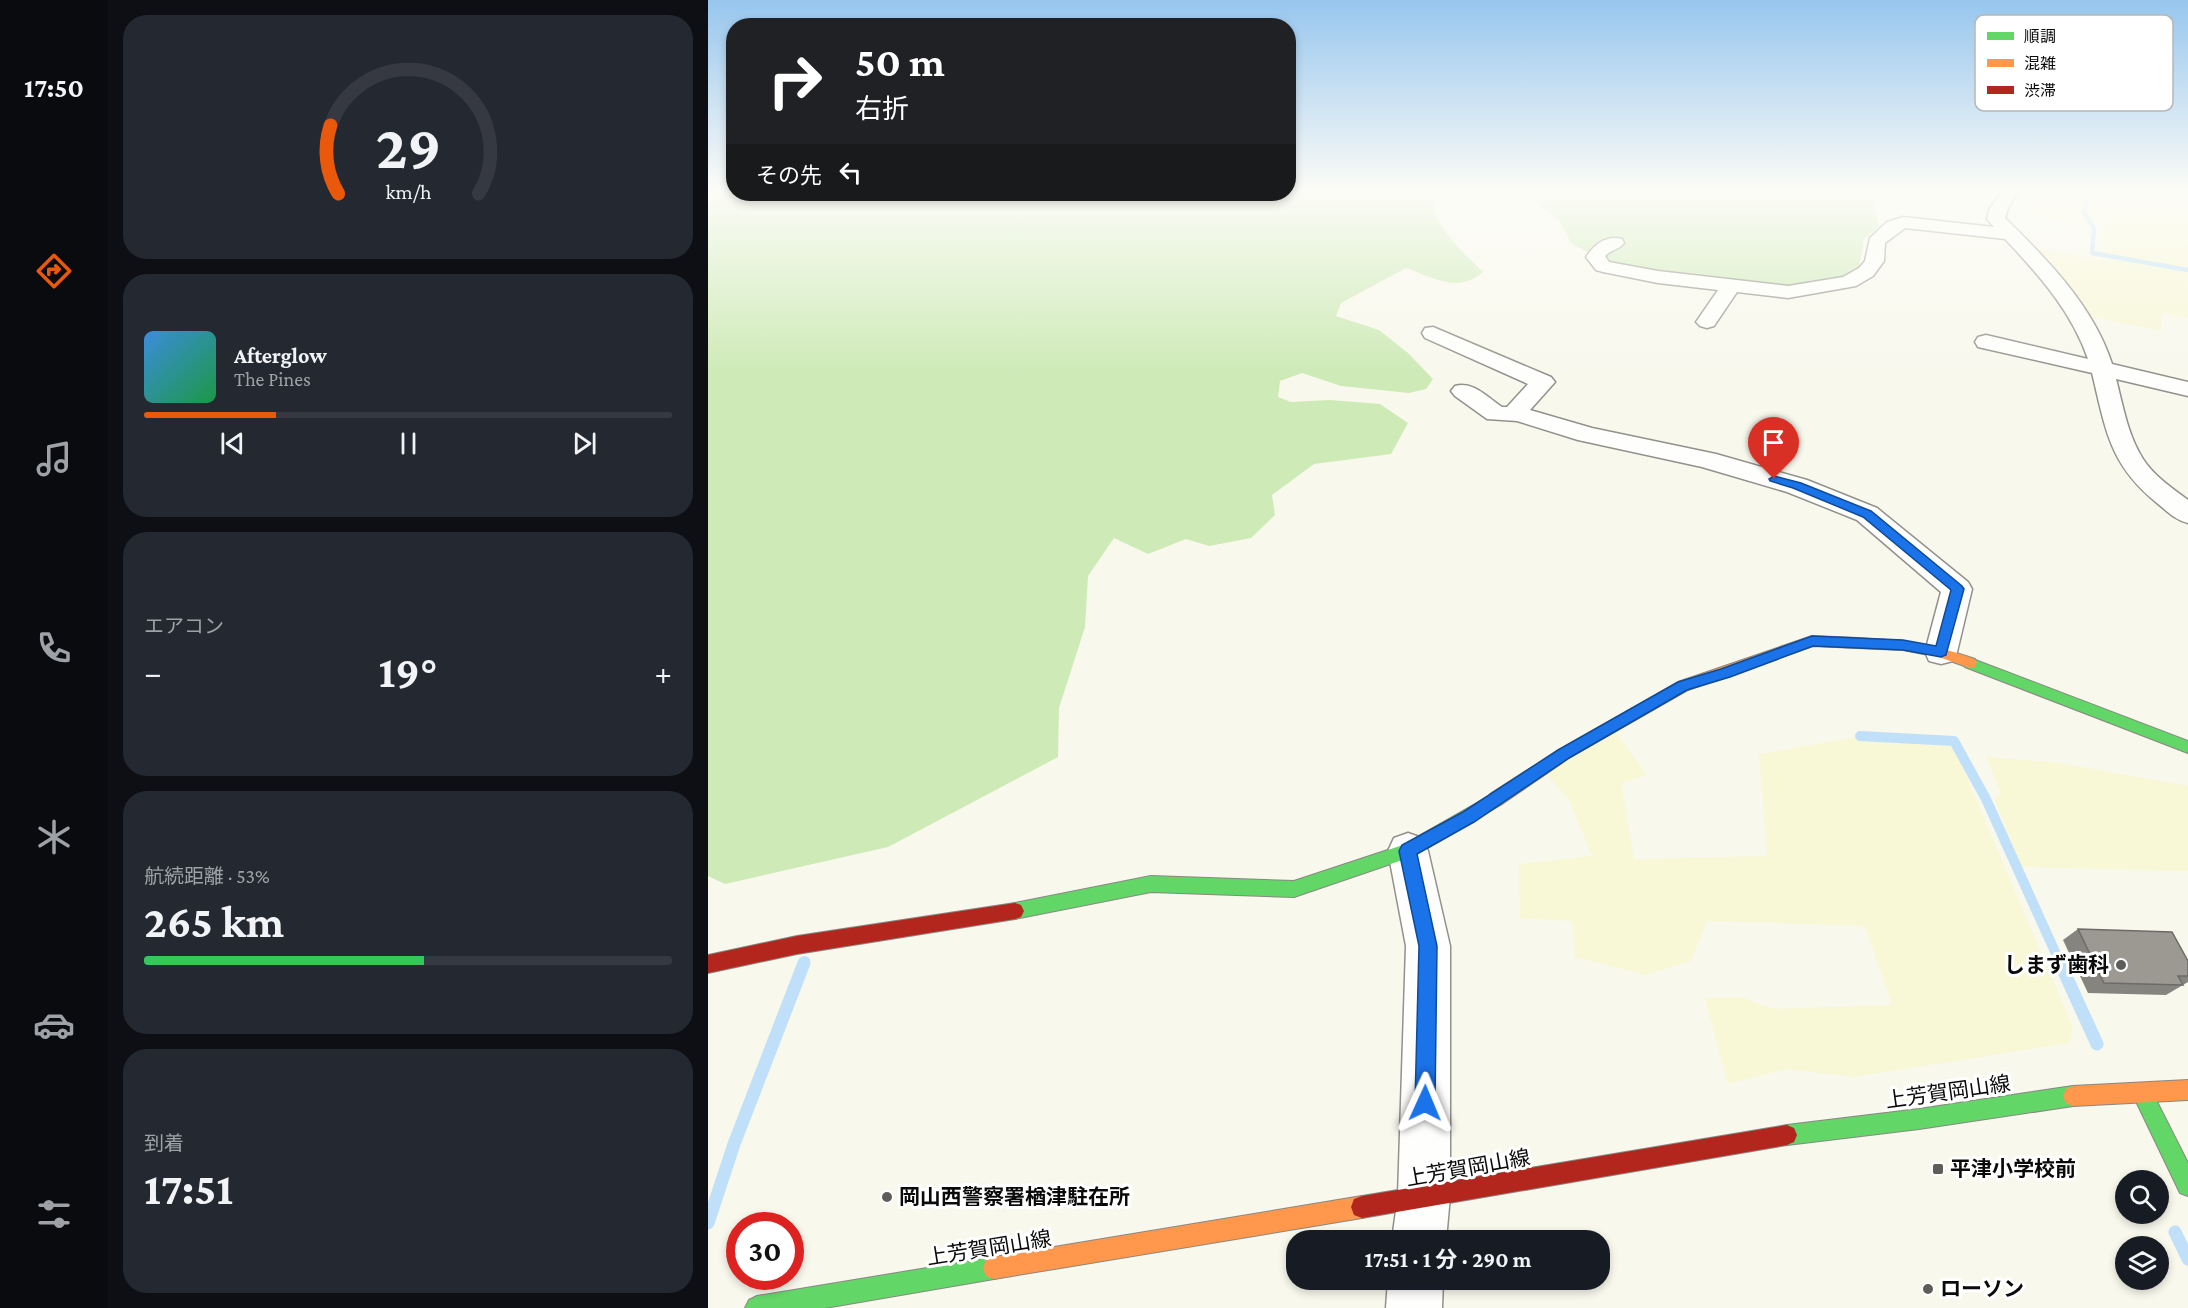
<!DOCTYPE html>
<html lang="ja">
<meta charset="utf-8">
<style>
body{margin:0;font-family:"Crimson Pro","Noto Sans JP",serif;background:#242831;color:#f1f3f6;height:100vh;display:flex;flex-direction:column;font-size:22px;white-space:nowrap}
*{box-sizing:border-box;margin:0}
p{font-size:20px;color:#9ea1a6}
.icon{flex:none;width:33px;height:33px;fill:none;stroke:currentColor;stroke-width:2;stroke-linecap:round;stroke-linejoin:round}
.map{position:relative;flex:1;overflow:hidden}
.panel{display:flex;flex-direction:column;gap:15px;padding:15px;background:#0d0f14;width:600px}
.panel>*{flex:none}
.top-card{position:absolute;left:18px;top:18px;width:570px;height:183px;border-radius:24px;box-shadow:0 3px 9px #0003;background:#202124;color:#fff;overflow:hidden}
.buttons{position:absolute;left:1407px;top:1170px;display:grid;gap:12px}
.buttons a{display:grid;place-items:center;width:54px;height:54px;border-radius:50%;background:#171b24;box-shadow:0 3px 9px #0003;font-size:30px}
.speed{position:absolute;left:18px;top:1212px;display:flex;gap:12px;font-size:30px;font-weight:700;text-align:center}
.speed>*{display:grid;place-content:center;width:78px;height:78px;border-radius:50%;background:#171b24;box-shadow:0 3px 9px #0003;line-height:1}
.speed .limit{border:9px solid #d22;background:#fff;color:#111}
.pin{position:absolute;display:grid;place-items:center;width:51px;height:51px;color:#fff;margin:-62px -26px;border-radius:50% 50% 50% 0;rotate:-45deg;box-shadow:0 0 6px #0007}
.pin .icon{rotate:45deg}
.me{position:absolute;width:66px;margin:-33px;rotate:1deg;stroke-linejoin:round;filter:drop-shadow(0 0 4px #0008)}
.turn{display:flex;align-items:center;gap:21px;height:126px;padding:0 30px;font-size:27px}
.turn .icon{width:78px;height:78px;stroke-width:2.5}
.turn b{display:block;font-size:42px;line-height:51px}
.then{display:flex;align-items:center;height:57px;padding:0 30px;background:#0003;gap:12px;font-size:22px}
.big{font-size:45px;font-weight:700;line-height:1.1}
.panel .tile{flex:1;display:flex;flex-direction:column;justify-content:center;gap:9px;min-width:0;padding:0 21px;border-radius:24px;background:#242831}
.panel .dial{align-items:center;gap:0}
.dial svg{height:156px;overflow:visible;fill:none;stroke:#363941;stroke-width:7;stroke-linecap:round;text-anchor:middle}
.dial text{fill:#f1f3f6;stroke:none}
.song{display:flex;align-items:center;gap:18px}
.cover{width:72px;height:72px;border-radius:9px;background:linear-gradient(135deg,hsl(210 70% 55%),hsl(140 70% 35%))}
.played{height:6px;border-radius:3px;background:linear-gradient(90deg,#ea580c 25%,#363941 25%)}
.keys{display:flex;justify-content:space-around;direction:ltr}
.heat{display:flex;justify-content:space-between;align-items:center;font-size:33px;direction:ltr}
.charge{height:9px;border-radius:4px;background:linear-gradient(90deg,#34c759 53%,#363941 0)}
.trip{position:absolute;left:578px;top:1230px;width:324px;height:60px;border-radius:24px;background:#171b24;box-shadow:0 3px 9px #0003;font-weight:700;line-height:60px;text-align:center}
main{display:flex;flex:1;min-height:0}
.menu{display:flex;flex-direction:column;width:108px;justify-content:space-around;align-items:center;background:#090b0e;color:#9ea1a6}
.menu .icon{width:42px;height:42px}
.menu .active{color:#ea580c}
.menu b{font-size:27px;color:#f1f3f6}
.map>svg:first-child{display:block}
.farmland{fill:#f8f7d6}
.forest{fill:#ceeab7}
.lines{fill:none;stroke-linecap:round;stroke-linejoin:round}
.stream-far2{stroke:#bfe0f8;stroke-width:4.5}
.stream-far1{stroke:#bfe0f8;stroke-width:10}
.stream{stroke:#bfe0f8;stroke-width:13}
.street-casing{stroke:#92918c;stroke-width:3}
.fast-casing{stroke:#888883;stroke-width:2}
.slow-casing{stroke:#888883;stroke-width:2}
.jam-casing{stroke:#888883;stroke-width:2}
.street{fill:#fefefc;fill-rule:evenodd}
.fast{fill:#63d668;fill-rule:evenodd}
.slow{fill:#ff974d;fill-rule:evenodd}
.jam{fill:#b3261e;fill-rule:evenodd}
.wall{fill:#86847e}
.building{fill:#9c9993;stroke:#6d6b67;stroke-width:1.5}
.route{fill:#1a73e8;stroke:#114b97;stroke-width:1.5}
.poi-dot{fill:#5e5d59;stroke:#fff;stroke-width:2}
.labels{text-anchor:middle;stroke-width:6;stroke-linejoin:round;paint-order:stroke}
.near-poi-label{font-size:21px;font-weight:bold;fill:#0a0a0a;stroke:#fff;text-anchor:start}
.near-street-label{font-size:21px;fill:#0a0a0a;stroke:#fff}
.key{fill:#fff;stroke:#b6b6b6;stroke-width:1.5}
.key-label{font-size:16px;fill:#0a0a0a}
</style>
<main>
<nav class="menu">
<b>17:50</b>
<svg class="icon active" aria-label="directions" viewBox="0 0 24 24"><path d="M12 3l9 9-9 9-9-9zM9 14v-3h6M13 9l2 2-2 2"/></svg>
<svg class="icon" aria-label="music" viewBox="0 0 24 24"><path d="M9 18V5l10-2v13"/><circle cx="6" cy="18" r="3"/><circle cx="16" cy="16" r="3"/></svg>
<svg class="icon" aria-label="phone" viewBox="0 0 24 24"><path d="M5 4h4l2 5-3 2q2 4 5 5l2-3 5 2v4C11 20 4 13 5 4z"/></svg>
<svg class="icon" aria-label="climate" viewBox="0 0 24 24"><path d="M12 3v18M4 7l16 10M4 17L20 7"/></svg>
<svg class="icon" aria-label="car" viewBox="0 0 24 24"><path d="M5 17H2v-5l4-1 3-4h7l3 4 3 1v5h-3M9 17h6M6 11h13"/><circle cx="7" cy="17" r="2"/><circle cx="17" cy="17" r="2"/></svg>
<svg class="icon" aria-label="filters" viewBox="0 0 24 24"><path d="M4 7h16M4 17h16"/><circle cx="9" cy="7" r="2"/><circle cx="15" cy="17" r="2"/></svg>
</nav>
<section class="panel">
<div class="tile dial"><svg viewBox="0 0 100 80">
<path d="M14 69A42 42 0 1 1 86 69"/>
<path d="M14 69A42 42 0 0 1 10 34" stroke="#ea580c"/>
<text x="50" y="56" font-size="32" font-weight="700">29</text>
<text x="50" y="72" font-size="11">km/h</text>
</svg></div>
<div class="tile">
<div class="song"><i class="cover"></i><div><b>Afterglow</b><p>The Pines</p></div></div>
<div class="played"></div>
<div class="keys"><svg class="icon" aria-label="previous" viewBox="0 0 24 24"><path d="M18 5L8 12l10 7zM5 5v14"/></svg><svg class="icon" aria-label="pause" viewBox="0 0 24 24"><path d="M8 5v14M16 5v14"/></svg><svg class="icon" aria-label="next" viewBox="0 0 24 24"><path d="M6 5l10 7-10 7zM19 5v14"/></svg></div>
</div>
<div class="tile"><p>エアコン</p>
<div class="heat"><a>−</a><b class="big">19°</b><a>+</a></div>
</div>
<div class="tile"><p>航続距離 · 53%</p><b class="big">265 km</b><div class="charge"></div></div>
<div class="tile"><p>到着</p><b class="big">17:51</b></div>
</section>
<div class="map">
<svg width="1480" height="1308" viewBox="0 0 1480 1308">
<rect width="100%" height="100%" fill="#f9f8ed"/>
<!-- farmland -->
<g class="farmland">
<polygon points="1309,190 1374,190 1371,212 1380,227 1324,214 1327,205 1302,200"/>
<polygon points="1388,190 1480,190 1480,268 1394,253 1396,228 1384,213"/>
<polygon points="1325,247 1394,260 1395,256 1480,272 1480,318 1454,313 1453,331 1380,316"/>
<polygon points="908,733 939,775 913,783 926,859 1059,856 1051,754 1143,738 1244,743 1365,1028 1361,1043 1146,1077 1079,1069 1020,1084 997,998 1033,997 1066,1009 1184,1005 1157,926 999,921 983,961 938,975 867,957 864,921 812,918 811,864 884,856 861,800 838,774"/>
<polygon points="1278,757 1352,763 1480,786 1480,871 1313,867 1287,800 1293,792"/>
</g>
<!-- forest -->
<g class="forest">
<path d="M581 190H724C721 223 753 250 775 272 750 294 724 277 698 268L633 303 628 316 671 330 700 353 725 379 718 389 701 393 633 386 594 373 572 381 570 397 583 402 622 400 672 404 700 423 683 454 606 464 564 495 567 515 543 538 501 546 478 539 440 554 406 538 380 576 377 627 351 708 350 757 180 847 17 884 0 876V202L25 191 26 194H580Z"/>
<polygon points="809,190 1187,190 1178,192 1165,201 1171,227 1155,240 1155,248 1150,269 1134,278 1105,280 1075,288 1037,285 898,263 863,243 851,220"/>
</g>
<g class="lines">
<!-- stream-far2 -->
<polyline class="stream-far2" points="1380,190 1376,213 1386,228 1384,253 1480,270"/>
<!-- stream-far1 -->
<g class="stream-far1">
<polyline points="1152,736 1246,741 1278,799 1353,965"/>
<polyline points="96,965 97,961"/>
</g>
<!-- stream -->
<g class="stream">
<polyline points="1352,963 1389,1044"/>
<polyline points="0,1223 26,1144 96,963"/>
<polyline points="1467,1232 1480,1259"/>
</g>
<defs>
<g id="street">
<path d="M1296 190H1312L1300 208 1297 218C1339 259 1386 307 1404 364L1480 382V396L1408 379C1415 406 1420 436 1435 459 1446 476 1464 488 1480 500V523C1467 520 1459 511 1449 503 1401 464 1398 430 1384 373L1270 347 1267 342 1270 337 1278 335 1380 359C1364 312 1331 275 1297 239L1197 228 1177 243 1176 261 1165 276 1148 286 1080 298 1029 292 1006 326 999 328 992 326 988 322 1010 290 950 283 895 272 888 270 878 257C886 245 898 235 914 239L916 243C911 250 902 250 897 256L901 262 950 271 1080 286 1135 277 1151 268 1157 261 1162 238 1179 222 1195 217 1286 227 1279 219 1282 208Z"/>
<path d="M725 327 843 377 847 382 822 410 884 428 1008 454 1099 480 1169 508 1260 582 1264 589 1249 652 1245 661 1233 664 1221 661 1217 652 1233 592 1149 520 1079 492 994 467 870 440 809 421 779 419 747 396 743 391 747 386C765 381 779 397 794 407H799L820 384 717 338 714 333 717 328Z"/>
<polygon points="700,833 714,838 720,851 742,946 742,1196 738,1240 684,1240 690,1196 698,946 680,851 686,838"/>
<polygon points="680,1280 735,1280 734,1308 678,1308"/>
</g>
<g id="fast">
<polygon points="1262,658 1480,741 1480,753 1257,667 1255,663 1257,659"/>
<polygon points="788,792 794,794 796,799 794,804 706,856 586,897 443,892 307,919 301,917 298,911 301,905 307,903 443,876 586,881 695,845"/>
<polygon points="1434,1083 1441,1086 1480,1163 1480,1196 1472,1193 1424,1093 1427,1086"/>
<polygon points="1365,1086 1372,1089 1375,1096 1372,1103 1365,1106 1211,1129 1079,1145 1072,1142 1069,1135 1072,1128 1079,1125 1211,1109"/>
<polygon points="286,1257 294,1260 297,1268 294,1276 286,1279 117,1308 37,1308 41,1300 49,1296"/>
</g>
<g id="slow">
<path d="M1104 636C1164 639 1209 638 1267 659L1269 663 1267 667 1262 668 1231 657 1195 650 1105 646 980 690 861 758 794 804 788 806 782 804 780 799 782 794 851 750 970 682Z"/>
<polygon points="1480,1080 1480,1100 1365,1106 1358,1103 1355,1096 1358,1089 1365,1086"/>
<polygon points="654,1196 662,1199 665,1207 662,1215 654,1218 286,1279 278,1276 275,1268 278,1260 286,1257"/>
</g>
<g id="jam">
<polygon points="307,903 313,905 316,911 313,917 307,919 89,954 0,973 0,955 89,936"/>
<polygon points="1079,1125 1086,1128 1089,1135 1086,1142 1079,1145 654,1218 646,1215 643,1207 646,1199 654,1196"/>
</g>
</defs>
<!-- street casing -->
<use href="#street" class="street-casing"/>
<!-- fast casing -->
<use href="#fast" class="fast-casing"/>
<!-- slow casing -->
<use href="#slow" class="slow-casing"/>
<!-- jam casing -->
<use href="#jam" class="jam-casing"/>
<!-- street -->
<use href="#street" class="street"/>
<!-- fast -->
<use href="#fast" class="fast"/>
<!-- slow -->
<use href="#slow" class="slow"/>
<!-- jam -->
<use href="#jam" class="jam"/>
</g>
<!-- wall -->
<polygon class="wall" points="1370,929 1480,961 1480,982 1458,995 1380,993 1355,940"/>
<!-- building -->
<polygon class="building" points="1370,929 1464,932 1480,961 1480,976 1470,976 1475,985 1396,983"/>
<!-- sky -->
<linearGradient id="sky" x2="0" y2="1"><stop stop-color="#97c6ee"/><stop offset="0.51" stop-color="#fcfcf7"/><stop offset="1" stop-color="#fcfcf7" stop-opacity="0"/></linearGradient>
<rect width="1480" height="373" fill="url(#sky)"/>
<!-- route -->
<polygon class="route" points="1066,476 1093,483 1163,511 1254,586 1256,589 1238,655 1233,657 1195,650 1105,646 1022,677 979,690 861,758 766,822 709,854 729,946 727,1103 724,1110 717,1113 710,1110 707,1103 711,946 691,851 694,845 755,812 850,750 970,682 1013,669 1104,636 1195,640 1228,646 1243,590 1155,517 1085,488 1062,481 1061,479"/>
<!-- markers -->
<g class="poi-dot">
<circle cx="1413" cy="965" r="6"/>
<rect x="1224" y="1163" width="12" height="12" rx="3"/>
<circle cx="179" cy="1197" r="6"/>
<circle cx="1220" cy="1289" r="6"/>
</g>
<g class="labels">
<!-- near-poi labels -->
<g class="near-poi-label">
<text x="1401" y="972" text-anchor="end">しまず歯科</text>
<text x="1242" y="1176">平津小学校前</text>
<text x="191" y="1204">岡山西警察署楢津駐在所</text>
<text x="1232" y="1296">ローソン</text>
</g>
<!-- near-street labels -->
<g class="near-street-label">
<text transform="translate(1240 1092) rotate(-8)" y="7">上芳賀岡山線</text>
<text transform="translate(760 1168) rotate(-10)" y="7">上芳賀岡山線</text>
<text transform="translate(281 1248) rotate(-9)" y="7">上芳賀岡山線</text>
</g>
</g>
<!-- legend -->
<rect x="1267" y="15" width="198" height="96" rx="9" class="key"/>
<rect x="1279" y="32" width="27" height="8" fill="#63d668"/>
<rect x="1279" y="59" width="27" height="8" fill="#ff974d"/>
<rect x="1279" y="86" width="27" height="8" fill="#b3261e"/>
<g class="key-label">
<text x="1316" y="42">順調</text>
<text x="1316" y="69">混雑</text>
<text x="1316" y="96">渋滞</text>
</g>
</svg>
<div class="buttons">
<a><svg class="icon" aria-label="search" viewBox="0 0 24 24"><circle cx="10" cy="10" r="6"/><path d="M15 15l6 6"/></svg></a>
<a><svg class="icon" aria-label="layers" viewBox="0 0 24 24"><path d="M12 4l9 5-9 5-9-5zM3 14l9 5 9-5"/></svg></a>
</div>
<div class="speed"><div class="limit">30</div></div>
<div class="pin" style="left:1066px;top:479px;background:#d93025"><svg class="icon" aria-label="arrive" viewBox="0 0 24 24"><path d="M6 21V4h12l-3 4 3 4H6"/></svg></div>
<svg class="me" style="left:717px;top:1103px" viewBox="-20 -20 40 40"><path d="M0-17L14 15 0 8-14 15z" fill="#1a73e8" stroke="#fff" stroke-width="4"/></svg>
<div class="trip">17:51 · 1 分 · 290 m</div>
<div class="top-card">
<div class="turn"><svg class="icon" aria-label="right" viewBox="0 0 24 24"><path d="M7 20v-9h11M14 6l5 5-5 5"/></svg><div><b>50 m</b>右折</div></div>
<div class="then">その先<svg class="icon" aria-label="left" viewBox="0 0 24 24"><path d="M17 20v-9H6M10 6l-5 5 5 5"/></svg></div>
</div>
</div>
</main>
